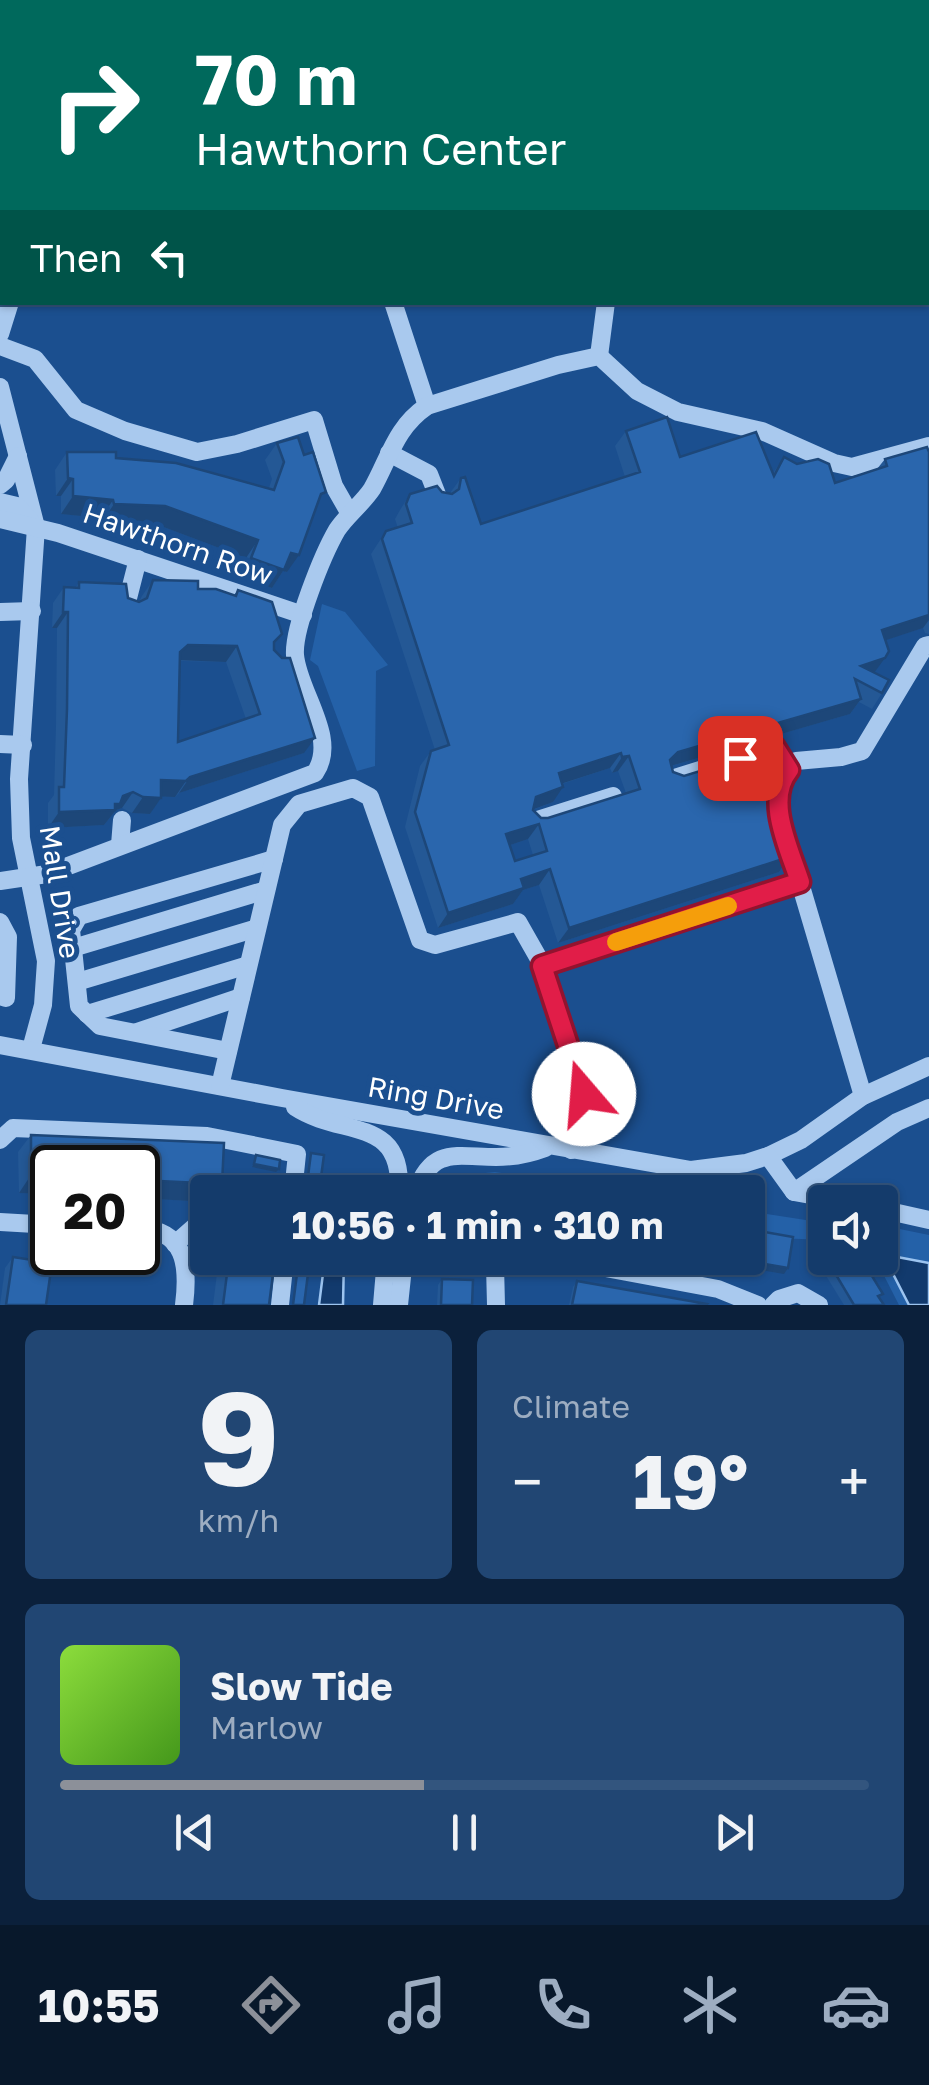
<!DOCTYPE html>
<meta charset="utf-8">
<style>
body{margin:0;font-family:"Golos Text",sans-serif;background:#214673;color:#f1f3f6;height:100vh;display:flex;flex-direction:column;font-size:38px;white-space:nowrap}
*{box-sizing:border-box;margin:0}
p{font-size:32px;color:#9dadc1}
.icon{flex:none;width:55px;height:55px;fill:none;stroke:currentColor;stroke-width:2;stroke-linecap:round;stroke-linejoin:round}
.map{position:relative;height:1305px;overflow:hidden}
.panel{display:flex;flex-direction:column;gap:25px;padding:25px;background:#0b203b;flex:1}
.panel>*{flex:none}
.top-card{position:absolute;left:0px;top:0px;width:930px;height:305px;box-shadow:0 2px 8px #0004,0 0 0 2px #33557e;background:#00695c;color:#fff;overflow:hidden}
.buttons{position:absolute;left:808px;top:1185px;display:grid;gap:20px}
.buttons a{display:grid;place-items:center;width:90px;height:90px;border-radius:10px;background:#143b6b;box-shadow:0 2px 8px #0004,0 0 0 2px #33557e;font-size:50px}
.speed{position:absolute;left:30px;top:1145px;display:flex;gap:20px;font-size:50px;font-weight:700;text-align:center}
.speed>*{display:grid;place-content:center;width:130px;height:130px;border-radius:50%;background:#143b6b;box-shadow:0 2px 8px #0004,0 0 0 2px #33557e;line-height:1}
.speed .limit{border:5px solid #111;border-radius:15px;background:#fff;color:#111}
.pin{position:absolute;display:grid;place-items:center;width:85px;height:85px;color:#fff;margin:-42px;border-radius:20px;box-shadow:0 5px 15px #0006}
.me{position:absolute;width:110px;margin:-55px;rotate:342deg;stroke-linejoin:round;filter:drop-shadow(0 0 8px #0008)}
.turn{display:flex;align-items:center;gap:35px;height:210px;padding:0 30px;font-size:45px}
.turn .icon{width:130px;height:130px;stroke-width:2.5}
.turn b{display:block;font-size:70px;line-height:85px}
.then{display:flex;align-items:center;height:95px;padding:0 30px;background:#0003;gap:20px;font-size:38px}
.big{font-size:75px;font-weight:700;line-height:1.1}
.panel .widget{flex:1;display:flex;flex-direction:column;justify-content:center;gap:15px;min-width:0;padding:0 35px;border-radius:15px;background:#214673}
.panel .dial{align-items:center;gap:0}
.dial b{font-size:130px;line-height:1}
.song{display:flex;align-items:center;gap:30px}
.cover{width:120px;height:120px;border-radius:15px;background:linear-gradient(135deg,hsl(90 70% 55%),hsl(100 70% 35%))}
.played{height:10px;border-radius:5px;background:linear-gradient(90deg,#8c9099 45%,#33557e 45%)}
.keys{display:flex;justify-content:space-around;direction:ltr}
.heat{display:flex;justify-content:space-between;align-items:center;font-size:55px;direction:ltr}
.panel .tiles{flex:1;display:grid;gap:25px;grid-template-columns:1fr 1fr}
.widget:last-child{grid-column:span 2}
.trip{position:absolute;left:190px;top:1175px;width:575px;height:100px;border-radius:10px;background:#143b6b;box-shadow:0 2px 8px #0004,0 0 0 2px #33557e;font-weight:700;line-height:100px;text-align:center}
.tab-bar{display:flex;height:160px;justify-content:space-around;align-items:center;background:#08182b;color:#9dadc1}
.tab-bar .icon{width:70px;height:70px}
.tab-bar .current{color:#8c9099}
.tab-bar b{font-size:45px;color:#f1f3f6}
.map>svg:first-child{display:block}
.green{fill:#2461a8}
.water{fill:#123a6d;stroke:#9cc4f0;stroke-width:2.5}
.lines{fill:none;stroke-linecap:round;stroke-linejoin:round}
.minor{stroke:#a9c9ee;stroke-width:18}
.major{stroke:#f0f6ff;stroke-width:22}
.wall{fill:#245895;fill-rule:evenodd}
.shaded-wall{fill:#1d4779}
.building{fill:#2a66ad;stroke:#1d4779;stroke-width:2.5;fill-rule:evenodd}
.route-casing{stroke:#92132f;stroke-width:25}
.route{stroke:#e11d48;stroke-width:18}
.slow{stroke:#f59e0b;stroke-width:18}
.labels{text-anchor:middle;stroke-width:10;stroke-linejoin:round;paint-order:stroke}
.street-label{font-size:28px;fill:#fff;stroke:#1b4f8f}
</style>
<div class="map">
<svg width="929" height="1305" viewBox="0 0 929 1305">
<rect width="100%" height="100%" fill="#1b4f8f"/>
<!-- green -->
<g class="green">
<polygon points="322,604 345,612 388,665 376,671 375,766 357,771 318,666 310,660"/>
<polygon points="495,1172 628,1192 440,1190 455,1176"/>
<polygon points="748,1211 825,1223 825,1240 777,1238 748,1232"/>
<polygon points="880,1225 929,1235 929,1305 899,1305 875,1258 880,1258"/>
</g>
<!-- water -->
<g class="water">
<polygon points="892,1256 929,1263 929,1305 909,1305 890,1268"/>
<polygon points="325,1258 344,1258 343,1305 319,1305"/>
</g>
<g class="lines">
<!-- minor -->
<g class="minor">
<polyline points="514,0 535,2"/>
<polyline points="876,0 878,2"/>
<polyline points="917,0 929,1"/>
<polyline points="297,2 297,0"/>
<polyline points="316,2 316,0"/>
<polyline points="601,2 601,0"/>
<polyline points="703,2 703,0"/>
<polyline points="928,52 929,52"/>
<polyline points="0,109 2,109"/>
<polyline points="0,241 2,238"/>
<polyline points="0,283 2,286"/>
<polyline points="928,298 929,298"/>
<polyline points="393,302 427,406"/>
<polyline points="0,334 10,302"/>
<polyline points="0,346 35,359 76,410 125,431 197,452 237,444 314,420 334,486 350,514"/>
<polyline points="599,356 606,302"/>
<polyline points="0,387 36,527 19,779 21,838 46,961 43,1005 31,1049"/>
<polyline points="389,453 429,474 438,497"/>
<polyline points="0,485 6,480 18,456"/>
<polyline points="0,502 17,506 32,523"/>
<polyline points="0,519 58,533 303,615"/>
<polyline points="126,606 138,559"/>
<polyline points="0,612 32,611"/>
<polyline points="0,744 23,745"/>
<polyline points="671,779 774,747 789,770"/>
<polyline points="534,821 613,796"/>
<polyline points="120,845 122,820"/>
<path d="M0 881 47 874 315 773C339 738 298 692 295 655 293 628 323 554 337 530 347 515 362 504 372 489 390 457 395 428 427 406L558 365 599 356 637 391 678 412 762 431 834 463 852 467 929 446"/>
<polyline points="0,922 8,937 6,998 0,996"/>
<polyline points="73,948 266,890"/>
<polyline points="77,982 257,928"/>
<polyline points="87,1014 248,965"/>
<polyline points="137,1032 241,997"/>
<polyline points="0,1045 282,1098 691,1170 746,1163 768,1156 801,1140 863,1096 929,1066"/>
<polyline points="228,1051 100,1026 79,1006 71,930 79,916 274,859"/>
<polyline points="220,1086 282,825 299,804 353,788 370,797 420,940 435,945 518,922 543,966"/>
<polyline points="863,1096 777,805 783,777 796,761 841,757 862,751 925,646 929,645"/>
<path d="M295 1107C342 1138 403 1115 399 1192"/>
<polyline points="0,1140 13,1128 207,1136 297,1154 293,1192"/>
<polyline points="571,1150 584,1095 543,966 800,883"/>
<polyline points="768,1156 794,1192 849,1202"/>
<path d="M416 1192C432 1146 457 1157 496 1157 513 1157 529 1154 545 1148"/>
<polyline points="794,1192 897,1122 929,1108"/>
<polyline points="880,1209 929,1220"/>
<polyline points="0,1222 52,1225"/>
<path d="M138 1228C186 1230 189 1266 184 1305"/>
<polyline points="175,1244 208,1215"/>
<polyline points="425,1258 473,1266 584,1264 718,1289 758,1305"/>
<polyline points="495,1265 496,1305"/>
<polyline points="280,1305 285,1258"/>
<polyline points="382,1305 386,1258"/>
<polyline points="399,1305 404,1258"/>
<polyline points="773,1305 779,1299 798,1293 819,1305"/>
</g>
<!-- major -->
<g class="major">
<polyline points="0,32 2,32"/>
<polyline points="0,60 2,61"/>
<polyline points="928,154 929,155"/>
<polyline points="928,186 929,187"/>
</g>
</g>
<!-- wall -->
<g class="wall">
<path d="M626 431 680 457 773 473 784 457 835 483 877 469 885 459 929 452V634L925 633 923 628 885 640 874 673 882 693 872 709 859 702 850 714 671 766 673 772 789 857 779 872 558 943 539 885 523 890 513 904 438 928 405 827 420 766 431 751 435 750 371 554 386 531 398 528 395 519 400 510 410 494 442 492 450 493 461 478 481 524 625 477 615 446ZM610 768 612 773 618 771 626 793 548 818H541L533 810 553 802 562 784ZM528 839 533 855 515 861 510 845Z"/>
<polygon points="277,443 316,506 287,572 283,571 272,588 239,575 246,558 153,523 102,522 101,518 61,514 61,496 56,496 55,470 67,452 116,458 269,488 272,479 265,460"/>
<path d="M153 580 234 595 238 590 274 646 304 753 179 793 175 797 161 796 150 814 132 813 122 808 116 810 104 825 48 828V803L54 795 56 725 57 628H52L53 603 64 587H76L79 582 139 602 142 596ZM180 661 226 662 246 719 178 742Z"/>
<polygon points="31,1135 224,1143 222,1184 216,1192 208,1192 208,1202 138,1198 138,1168 52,1168 52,1194 19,1193 18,1152"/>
<polygon points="311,1153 319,1192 306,1192 309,1156"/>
<polygon points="13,1257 46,1305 0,1305 5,1268"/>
<polygon points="219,1258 275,1258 269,1305 213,1305"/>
<polygon points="297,1258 310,1258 304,1305 293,1305"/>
<polygon points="826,1258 884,1305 844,1305 820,1266"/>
<polygon points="442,1279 472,1305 437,1305 438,1285"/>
<polygon points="577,1281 706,1305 569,1305 573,1287"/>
</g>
<!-- shaded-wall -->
<g class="shaded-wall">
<polygon points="68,478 73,479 61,496 56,496"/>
<polygon points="73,496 113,500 101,518 61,514"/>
<polygon points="114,504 165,506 258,540 246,558 153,523 102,522"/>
<polygon points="291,553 299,555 287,572 283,571 272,588 239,575 251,558"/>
<polygon points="63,612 68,612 57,628 52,628"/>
<polygon points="929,615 929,620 923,628 871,645 882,630"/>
<polygon points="188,645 237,646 226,662 177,660 180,652"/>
<polygon points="885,658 874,673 861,666"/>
<polygon points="861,699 850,714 667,767 670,760 678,752"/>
<polygon points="315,738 304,753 179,793 190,777"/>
<polygon points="621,753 610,768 548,788 559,773"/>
<polygon points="629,756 618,771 612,773 622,757"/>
<polygon points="161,780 186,781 175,797 150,796"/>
<polygon points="563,787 553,802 526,812 536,797"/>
<polygon points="133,792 122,808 116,810 104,825 48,828 59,812 123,796"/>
<polygon points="143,797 161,798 150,814 132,813"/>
<polygon points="539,824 528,839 495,850 506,834"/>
<polygon points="789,857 779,872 558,943 569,928"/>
<polygon points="550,869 539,885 523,890 513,904 438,928 448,913 521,879"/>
<polygon points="254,1164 279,1169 276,1172 252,1167"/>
<polygon points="31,1175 52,1176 52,1194 19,1193"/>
<polygon points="138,1180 222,1184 216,1192 208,1192 208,1202 138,1198"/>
<polygon points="691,1258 730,1258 788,1268 784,1274"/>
</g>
<!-- building -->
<g class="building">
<polygon points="0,143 2,143 2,210 0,209"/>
<path d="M667 417 680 457 756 432 774 476 784 457 797 464 818 459 829 464 835 483 887 466 885 459 927 447 929 452V615L882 630 889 651 885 658 861 666 889 680 882 693 855 679 861 699 678 752 670 760 673 772 684 776 756 754 789 857 569 928 550 869 521 879 524 888 448 913 415 812 431 751 449 745 382 539 386 531 412 523 406 504 410 494 437 486 442 492 452 494 459 489 461 478 465 477 481 524 640 472 626 431ZM621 753 622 757 629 756 640 789 548 818H541L533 810 536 797 563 787 559 773ZM539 824 547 851 515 861 506 834Z"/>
<polygon points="298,437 304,455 313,452 326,492 321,494 299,555 291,553 284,570 251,558 258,540 165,506 114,504 113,500 73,496 73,479 68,478 67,452 116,452 116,458 176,463 274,490 284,462 277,443"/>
<path d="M153 580 198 581V589H216L236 596 238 590 272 602 282 634 274 642V650L282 658H290L315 738 190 777 186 781 161 780V798L143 797 133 792 123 796 120 804H115V810L59 812V787H64L67 709 68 612H63L64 587 79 588V582L126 584 128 598 139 602 147 598ZM188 645 237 646 260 714 178 742 180 652Z"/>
<polygon points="31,1135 224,1143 222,1184 138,1180 138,1168 52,1168 52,1176 31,1175"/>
<polygon points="311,1153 324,1155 319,1192 306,1192"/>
<polygon points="256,1155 280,1160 279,1169 254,1164"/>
<polygon points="748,1229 793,1237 788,1268 730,1258 748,1258"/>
<polygon points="13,1257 52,1263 46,1305 6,1305"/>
<polygon points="229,1258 275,1258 269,1305 223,1305"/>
<polygon points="299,1258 310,1258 304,1305 293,1305"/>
<polygon points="826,1258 861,1258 883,1294 878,1296 884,1305 854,1305"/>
<polygon points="442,1279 473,1280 472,1305 441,1305"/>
<polygon points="577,1281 707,1304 706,1305 572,1305"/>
</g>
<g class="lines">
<defs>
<path id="route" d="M584 1094 542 966 800 882C790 850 764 800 789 770L774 746 740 758"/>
</defs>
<!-- route casing -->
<use href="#route" class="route-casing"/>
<!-- route -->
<use href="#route" class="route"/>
<!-- slow -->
<polyline class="slow" points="616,942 728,906"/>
</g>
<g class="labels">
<!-- street labels -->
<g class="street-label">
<text transform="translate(178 544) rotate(19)" y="10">Hawthorn Row</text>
<text transform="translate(60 892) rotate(81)" y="10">Mall Drive</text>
<text transform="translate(436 1098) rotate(10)" y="10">Ring Drive</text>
</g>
</g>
</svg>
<div class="buttons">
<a><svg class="icon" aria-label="sound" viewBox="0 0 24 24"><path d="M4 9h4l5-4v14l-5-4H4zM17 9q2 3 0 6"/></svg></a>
</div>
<div class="speed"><div class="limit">20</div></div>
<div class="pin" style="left:740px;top:758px;background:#d93025"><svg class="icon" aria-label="arrive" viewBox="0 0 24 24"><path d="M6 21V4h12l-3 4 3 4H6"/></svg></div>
<svg class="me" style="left:584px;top:1094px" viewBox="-20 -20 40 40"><circle r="19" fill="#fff"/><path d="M0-13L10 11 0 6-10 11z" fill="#e11d48"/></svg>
<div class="trip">10:56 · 1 min · 310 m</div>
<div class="top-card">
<div class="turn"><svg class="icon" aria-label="right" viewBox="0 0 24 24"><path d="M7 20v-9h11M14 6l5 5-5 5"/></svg><div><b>70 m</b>Hawthorn Center</div></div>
<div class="then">Then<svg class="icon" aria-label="left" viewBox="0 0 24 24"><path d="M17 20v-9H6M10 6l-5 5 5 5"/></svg></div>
</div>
</div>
<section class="panel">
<div class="tiles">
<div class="widget dial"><b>9</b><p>km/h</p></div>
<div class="widget"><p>Climate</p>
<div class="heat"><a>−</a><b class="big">19°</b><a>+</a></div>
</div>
<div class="widget">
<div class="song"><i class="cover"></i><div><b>Slow Tide</b><p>Marlow</p></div></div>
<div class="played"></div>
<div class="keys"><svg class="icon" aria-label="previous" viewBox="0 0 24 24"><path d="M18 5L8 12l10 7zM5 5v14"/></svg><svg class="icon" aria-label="pause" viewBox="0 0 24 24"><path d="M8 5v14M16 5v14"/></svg><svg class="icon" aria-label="next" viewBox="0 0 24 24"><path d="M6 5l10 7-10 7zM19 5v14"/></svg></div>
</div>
</div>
</section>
<nav class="tab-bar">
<b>10:55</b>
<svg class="icon current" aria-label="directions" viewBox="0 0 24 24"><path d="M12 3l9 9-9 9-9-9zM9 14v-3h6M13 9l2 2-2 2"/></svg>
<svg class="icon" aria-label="music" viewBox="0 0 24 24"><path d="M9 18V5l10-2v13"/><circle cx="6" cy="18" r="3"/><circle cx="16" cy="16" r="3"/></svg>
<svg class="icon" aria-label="phone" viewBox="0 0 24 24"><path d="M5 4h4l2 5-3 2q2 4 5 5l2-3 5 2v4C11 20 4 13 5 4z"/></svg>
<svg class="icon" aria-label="climate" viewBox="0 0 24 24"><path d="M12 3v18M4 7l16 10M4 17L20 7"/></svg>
<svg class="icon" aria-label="car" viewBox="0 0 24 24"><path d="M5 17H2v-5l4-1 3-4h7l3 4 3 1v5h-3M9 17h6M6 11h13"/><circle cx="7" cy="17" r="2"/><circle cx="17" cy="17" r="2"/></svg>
</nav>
